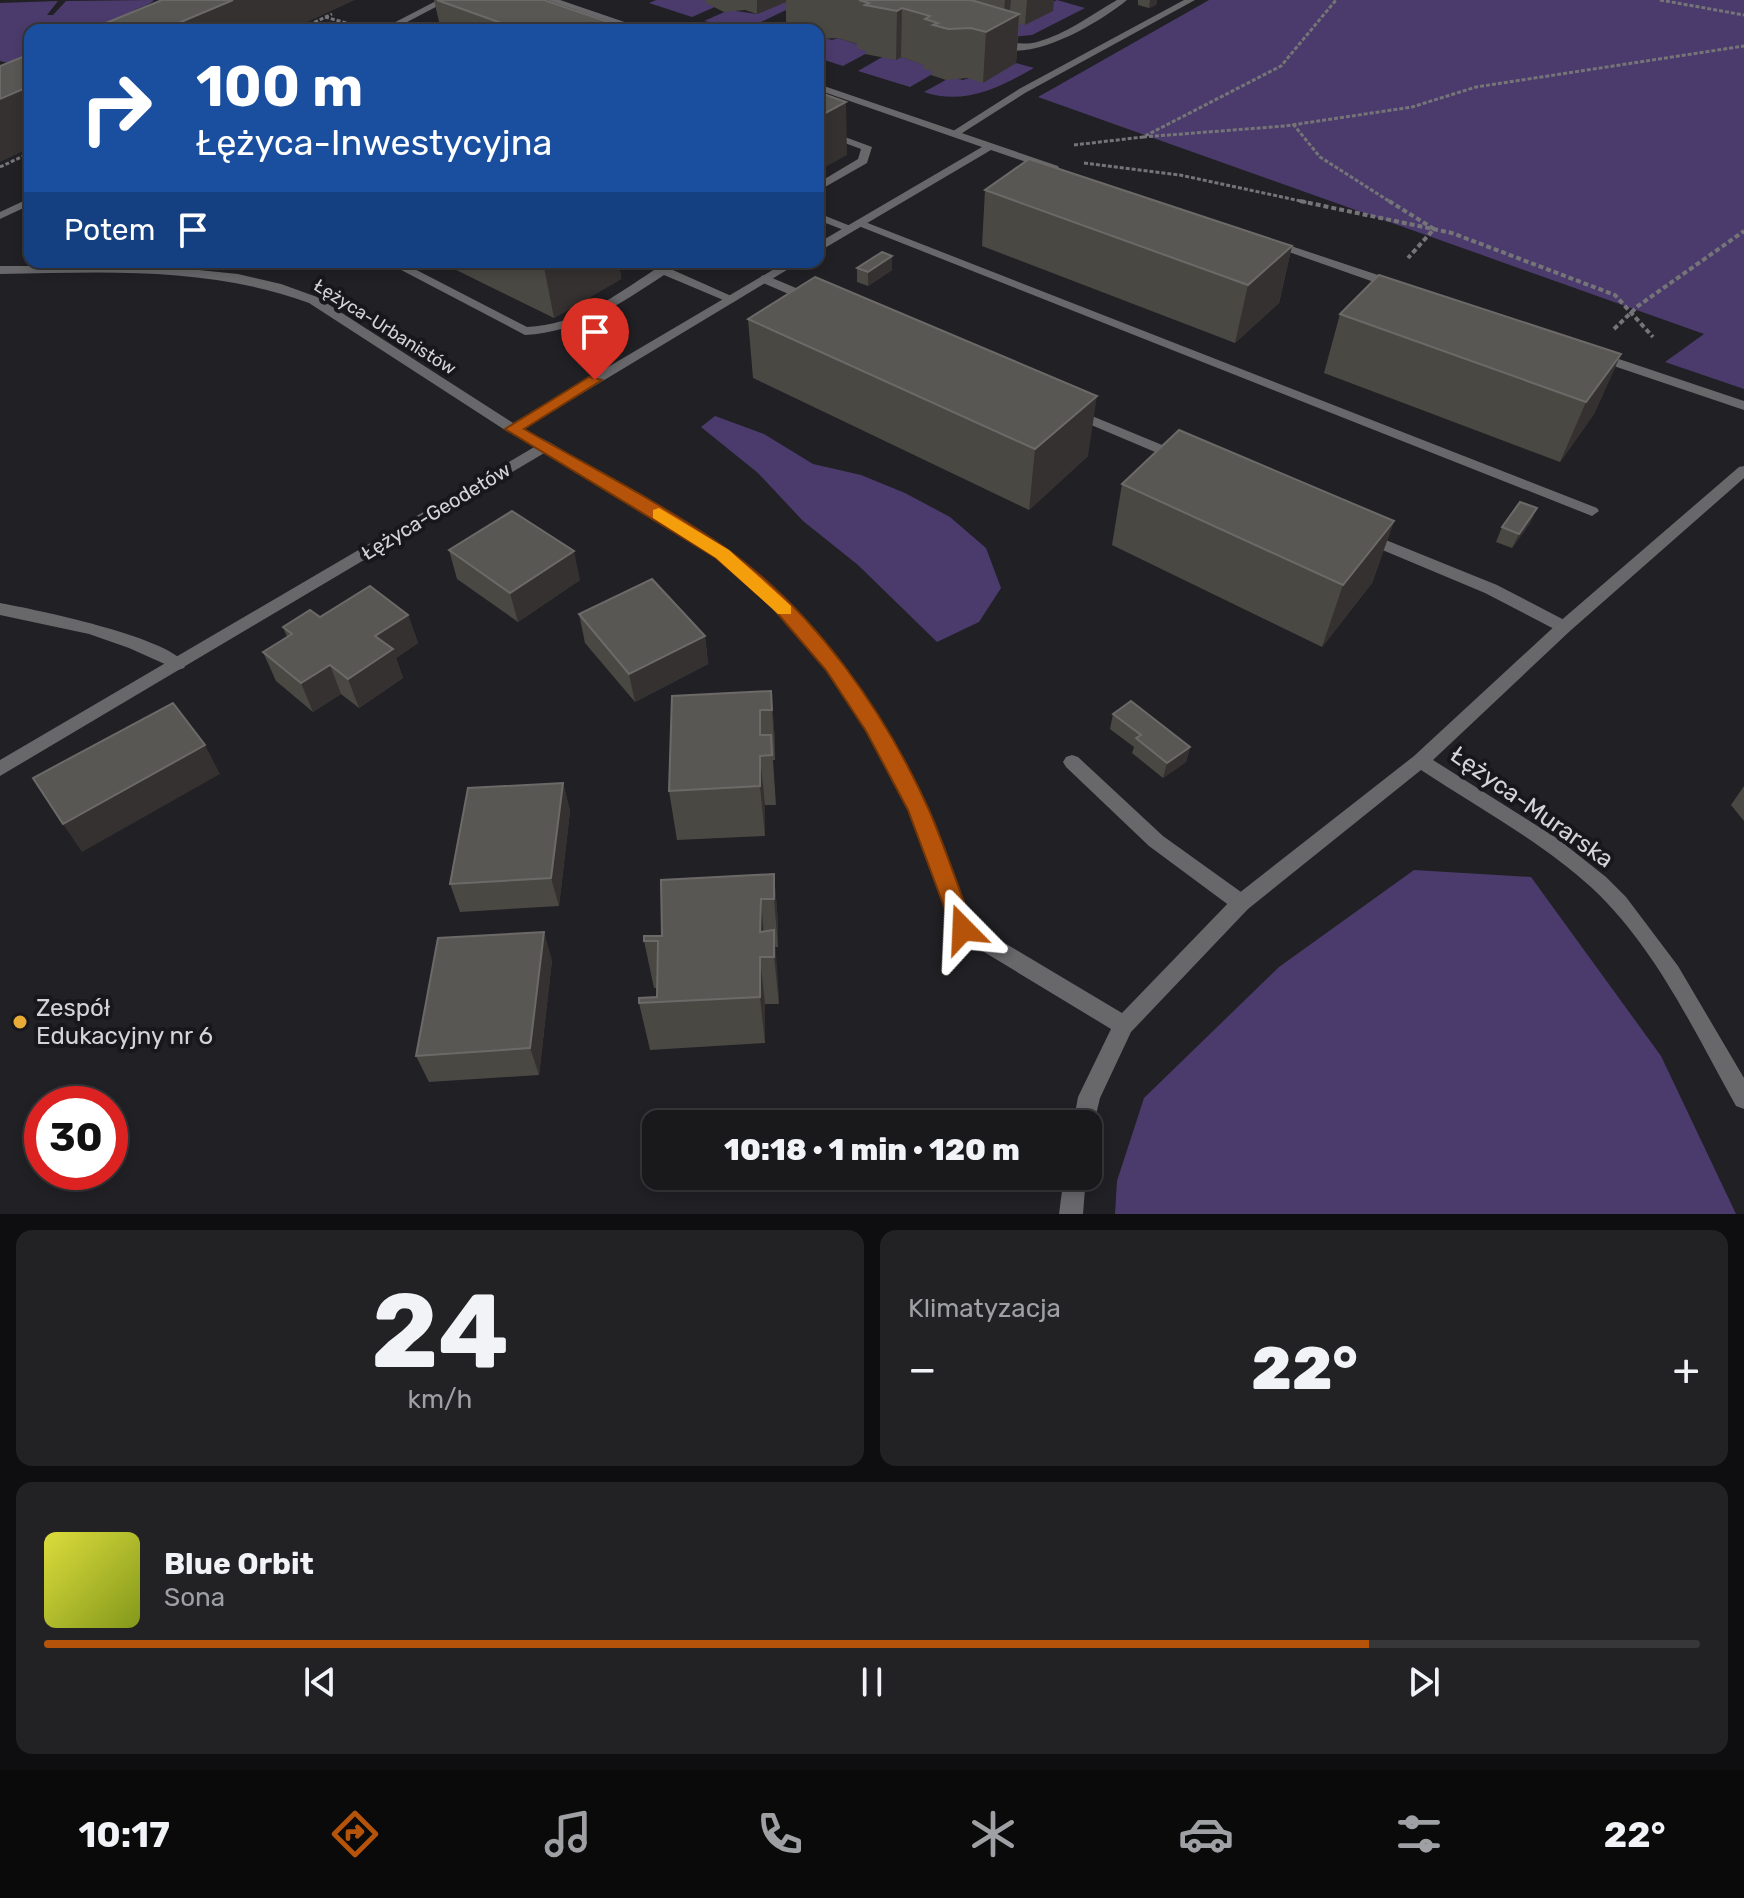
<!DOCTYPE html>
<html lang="pl">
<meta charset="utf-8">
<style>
body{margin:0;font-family:Rubik,sans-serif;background:#222124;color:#f1f3f6;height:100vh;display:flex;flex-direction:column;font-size:30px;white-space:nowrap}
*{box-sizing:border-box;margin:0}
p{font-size:26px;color:#9fa0a3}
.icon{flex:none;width:44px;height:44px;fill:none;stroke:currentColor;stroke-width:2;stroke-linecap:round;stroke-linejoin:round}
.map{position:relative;height:1214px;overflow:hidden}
.side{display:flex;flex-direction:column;gap:16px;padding:16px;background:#0e0d0f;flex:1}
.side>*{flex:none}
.guide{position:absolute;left:24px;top:24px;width:800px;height:244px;border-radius:16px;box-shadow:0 4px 12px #0003,0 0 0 2px #37373a;background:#1a4fa0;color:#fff;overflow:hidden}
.speed{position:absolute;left:24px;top:1086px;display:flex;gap:16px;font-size:40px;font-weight:700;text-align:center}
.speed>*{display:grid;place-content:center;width:104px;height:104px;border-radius:50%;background:#19181b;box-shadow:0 4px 12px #0003,0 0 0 2px #37373a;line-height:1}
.speed .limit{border:12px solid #d22;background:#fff;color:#111}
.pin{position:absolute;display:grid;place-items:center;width:68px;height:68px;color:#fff;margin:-82px -34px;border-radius:50% 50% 50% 0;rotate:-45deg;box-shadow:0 0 8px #0007}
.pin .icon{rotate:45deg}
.me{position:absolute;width:88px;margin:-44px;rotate:339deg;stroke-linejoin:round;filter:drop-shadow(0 0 6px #0008)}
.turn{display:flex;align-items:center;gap:28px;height:168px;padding:0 40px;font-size:36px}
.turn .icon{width:104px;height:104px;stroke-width:2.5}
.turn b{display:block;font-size:56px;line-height:68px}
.then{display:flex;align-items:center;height:76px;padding:0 40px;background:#0003;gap:16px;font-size:30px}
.big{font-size:60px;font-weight:800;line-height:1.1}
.side .widget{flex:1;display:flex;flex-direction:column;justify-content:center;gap:12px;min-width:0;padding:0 28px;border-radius:16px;background:#222124}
.side .dial{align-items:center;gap:0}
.dial b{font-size:104px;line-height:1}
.song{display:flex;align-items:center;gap:24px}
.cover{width:96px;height:96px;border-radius:12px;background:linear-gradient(135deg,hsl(60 70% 55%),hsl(70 70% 35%))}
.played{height:8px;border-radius:4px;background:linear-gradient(90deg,#b45309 80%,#37373a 80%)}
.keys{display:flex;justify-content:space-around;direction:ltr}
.heat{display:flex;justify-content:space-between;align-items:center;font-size:44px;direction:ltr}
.side .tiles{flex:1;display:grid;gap:16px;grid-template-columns:1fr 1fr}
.widget:last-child{grid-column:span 2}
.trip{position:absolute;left:642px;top:1110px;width:460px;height:80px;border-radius:16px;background:#19181b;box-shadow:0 4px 12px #0003,0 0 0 2px #37373a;font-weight:800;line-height:80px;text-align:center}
.tab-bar{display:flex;height:128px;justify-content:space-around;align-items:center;background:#0a0a0b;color:#9fa0a3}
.tab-bar .icon{width:56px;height:56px}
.tab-bar .on{color:#b45309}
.tab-bar b{font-size:36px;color:#f1f3f6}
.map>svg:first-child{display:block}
.green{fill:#4b3b6c}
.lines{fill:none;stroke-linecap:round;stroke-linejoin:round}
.path-far1{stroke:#757578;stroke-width:3;stroke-dasharray:4 2;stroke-linecap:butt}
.path{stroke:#757578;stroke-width:4;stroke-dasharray:5 3;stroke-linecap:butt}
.lane{fill:#68676a;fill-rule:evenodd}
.street{fill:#68676a;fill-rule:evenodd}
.wall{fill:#4a4843}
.shaded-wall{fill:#343130}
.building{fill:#595753;stroke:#6c6a68;stroke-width:2}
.route{fill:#b45309;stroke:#753606;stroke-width:2}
.slow{fill:#f59e0b}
.poi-dot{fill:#e9ab38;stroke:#18171b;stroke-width:3}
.labels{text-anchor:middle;stroke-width:8;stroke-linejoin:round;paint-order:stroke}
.far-street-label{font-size:18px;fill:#d4d4d7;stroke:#18171b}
.street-label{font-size:20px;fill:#d4d4d7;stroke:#18171b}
.near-street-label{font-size:24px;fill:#d4d4d7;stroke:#18171b}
.near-poi-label{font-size:24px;fill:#d4d4d7;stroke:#18171b;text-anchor:start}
</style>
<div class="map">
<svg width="1744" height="1214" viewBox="0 0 1744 1214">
<rect width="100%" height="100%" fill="#212024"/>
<!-- green -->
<g class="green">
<path d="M154 0C150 5 140 7 133 11 101 33 67 30 30 30V55L8 63 0 61V3L58 1 47 15H53L66 1Z"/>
<polygon points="656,0 709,0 717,6 692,17 649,3"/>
<polygon points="790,0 807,0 744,30 704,21 729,10 757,14"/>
<polygon points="967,0 1041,8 1057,0 1085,8 1032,35 1012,37"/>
<polygon points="1209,0 1744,0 1744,389 1665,362 1704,334 1038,97"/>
<polygon points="821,37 832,40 838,38 862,46 869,52 843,66 818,58"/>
<polygon points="884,56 896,60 901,57 928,66 936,72 910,87 858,71"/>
<path d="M1016 63 1034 68C1000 87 965 106 924 92L951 77 963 80Z"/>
<polygon points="715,416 764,434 813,464 861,475 905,493 950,517 986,548 1001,588 979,622 937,642 858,565 803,521 758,473 701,427"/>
<polygon points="1414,870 1531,877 1661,1056 1736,1214 1115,1214 1117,1181 1144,1098 1279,967"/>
</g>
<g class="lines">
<!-- path-far1 -->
<g class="path-far1">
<polyline points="1660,0 1744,15"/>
<polyline points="325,17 350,24"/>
<polyline points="298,30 332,14"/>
<polyline points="1293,124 1320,157 1392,203"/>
<polyline points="1143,137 1285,126 1412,107 1476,87 1744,46"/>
<polyline points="1074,145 1143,137 1281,66 1336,0"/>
<polyline points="1084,163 1180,175 1310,203"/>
<polyline points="0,167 30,153"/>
</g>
<!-- path -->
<g class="path">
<polyline points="1300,201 1452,233 1615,295 1653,337"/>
<polyline points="1389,201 1434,229 1408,258"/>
<polyline points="1614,329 1638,306 1744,231"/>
</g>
<!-- lane -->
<g class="lane">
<path d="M1117 0H1127C1099 23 1029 65 993 46 1004 40 1023 46 1037 42 1066 34 1091 15 1117 0Z"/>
<polygon points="1184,0 1195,0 1025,93 959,135 950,133 1019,89"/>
<polygon points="818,127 872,147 867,163 818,191 818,183 858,159 861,149 818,133"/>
<polygon points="818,213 853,227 855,229 849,232 818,220"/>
<polygon points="860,220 1597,508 1599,511 1592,516 1587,514 856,225 856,221"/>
<path d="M386 262H401L527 327C576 325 615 296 654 270L639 262H655L738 299 732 303 728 302 664 275C620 304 579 332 525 335Z"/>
<polygon points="765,275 815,296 817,299 811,303 807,302 761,282 761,276"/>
<polygon points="1075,409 1184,454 1186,457 1184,460 1174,460 1070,416 1068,413"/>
<polygon points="1366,532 1497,585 1570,623 1572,627 1564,633 1558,631 1485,593 1361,541 1358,537 1361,533"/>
<path d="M0 603C37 610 165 636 186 664L184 668 178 670 129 648 89 634 0 615Z"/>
<polygon points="1072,755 1078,757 1163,836 1248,897 1251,903 1248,909 1241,911 1234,909 1149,846 1066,767 1063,762 1066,757"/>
</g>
<!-- street -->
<g class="street">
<polygon points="438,0 449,0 392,30 380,30"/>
<polygon points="547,0 560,0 648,30 634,30"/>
<polygon points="818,84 1058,166 1059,168 1050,170 991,150 818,252 818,243 982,147 818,90"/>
<polygon points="30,198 30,205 0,219 0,212"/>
<polygon points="1273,240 1399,282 1401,285 1395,289 1391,288 1269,245 1267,243"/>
<path d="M786 262H800L523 429 551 443 727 550 784 599 839 661 880 721 927 810 971 923 1122 1013 1234 897 1414 756 1558 623 1739 467 1744 466V478L1570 631 1433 760 1558 839 1606 877 1626 897 1678 966 1744 1078V1109L1736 1106C1694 1031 1656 948 1592 888 1541 841 1478 808 1421 770L1248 909 1131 1032 1100 1098 1092 1132 1088 1133V1124H1073L1078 1097 1111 1029 956 935 909 810 867 730 827 669 772 607 717 558 546 452 0 776V760L536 446 508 432 309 303C207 266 107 272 0 274V266H159L238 274 281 284 317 297 513 423Z"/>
<polygon points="1598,352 1744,401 1744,410 1593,359 1592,356"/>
<polygon points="1064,1176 1086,1176 1083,1214 1059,1214"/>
</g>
</g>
<!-- wall -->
<g class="wall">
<polygon points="434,0 544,0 632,30 441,30"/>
<polygon points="706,0 1054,0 1053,11 1025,25 1019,23 1016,63 983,83 968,78 946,80 931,75 932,71 924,69 924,65 901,57 896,60 865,54 865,51 857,48 857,44 838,38 818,39 818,30 798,30 794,29 794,25 786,22 786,2 757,14 745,10 724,12 706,3"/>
<polygon points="1138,0 1157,0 1156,5 1149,8 1138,5"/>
<polygon points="985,190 1292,246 1279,303 1235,343 982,246"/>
<polygon points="892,256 892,270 868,286 857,282 857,268"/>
<polygon points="440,262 619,262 621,279 554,318"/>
<polygon points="1340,314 1621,354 1594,414 1560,462 1324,373"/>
<polygon points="748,319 1088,456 1029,510 753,378"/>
<polygon points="1122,484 1394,521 1372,583 1322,647 1112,545"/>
<polygon points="1537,508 1530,523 1512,548 1496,542 1502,527"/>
<polygon points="449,550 580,580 518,622 457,579"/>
<polygon points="579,614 705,636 708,664 635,702 585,643"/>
<polygon points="408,615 418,643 396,658 403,678 359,708 341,694 313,712 276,681 263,652 287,637 283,627 320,617"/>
<polygon points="771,691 775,741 775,760 773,760 776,805 765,805 765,836 677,840 669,791"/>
<polygon points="1113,714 1190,747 1186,762 1163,778 1132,753 1134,747 1110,729"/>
<polygon points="563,783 570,811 559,906 460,912 450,884"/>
<polygon points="1744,786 1744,821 1731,805"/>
<polygon points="774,874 778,923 778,947 775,947 779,1004 765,1004 765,1043 650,1050 639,1003 657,997 657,988 654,988 644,941 662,936"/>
<polygon points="552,960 539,1075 429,1082 416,1056"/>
</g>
<!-- shaded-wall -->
<g class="shaded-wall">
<polygon points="233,0 355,0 290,30 162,30"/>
<polygon points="757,0 786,0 786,2 757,14"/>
<polygon points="1005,0 1011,0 1009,19 1019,14 1016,63 983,83 986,32 1003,23"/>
<polygon points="1027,0 1054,0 1053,11 1025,25"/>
<polygon points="1150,0 1157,0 1156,5 1149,8"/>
<polygon points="902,8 901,57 896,60 897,11"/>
<polygon points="30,86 30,148 0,162 0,99"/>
<polygon points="846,102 847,155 818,171 818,117"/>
<polygon points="1292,246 1279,303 1235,343 1248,285"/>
<polygon points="892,256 892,270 868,286 868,272"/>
<polygon points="543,262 619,262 621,279 554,318"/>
<polygon points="1621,354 1594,414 1560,462 1586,402"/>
<polygon points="1097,396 1088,456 1029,510 1035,449"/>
<polygon points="1537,508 1530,523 1512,548 1519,534"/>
<polygon points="1394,521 1372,583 1322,647 1343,585"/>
<polygon points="574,551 580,580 518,622 510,593"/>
<polygon points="408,615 418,643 396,658 403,678 359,708 348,679 375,636"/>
<polygon points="705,636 708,664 635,702 629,674"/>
<polygon points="330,665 341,694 313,712 301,683"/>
<polygon points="771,691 775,741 775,760 772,710"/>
<polygon points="205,745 220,774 82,852 63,824"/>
<polygon points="1190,747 1186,762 1163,778 1167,763"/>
<polygon points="760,756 765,805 765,836 760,786"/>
<polygon points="563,783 570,811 559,906 551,878"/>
<polygon points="774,874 778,923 778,947 774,899"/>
<polygon points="761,899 765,947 760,932"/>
<polygon points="774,930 778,978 779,1004 774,957"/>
<polygon points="544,932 552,960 539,1075 530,1048"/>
<polygon points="760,957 765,1004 765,1043 760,997"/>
</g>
<!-- building -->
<g class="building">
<polygon points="162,0 233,0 162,30 89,30"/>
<polygon points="437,0 544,0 632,30 521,30"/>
<polygon points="859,0 971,0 1019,14 986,32 971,28 948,29 933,25 938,23 925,19 930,16 902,8 897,11 865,5 869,3"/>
<polygon points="30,54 30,86 0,99 0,66"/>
<polygon points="818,92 846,102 818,117"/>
<polygon points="1029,159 1292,246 1248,285 985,190"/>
<polygon points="882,252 892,256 868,272 857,268"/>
<polygon points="1379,275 1621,354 1586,402 1340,314"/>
<polygon points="815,277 1097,396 1035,449 748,319"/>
<polygon points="1179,430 1394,521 1343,585 1122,484"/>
<polygon points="1520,502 1537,508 1519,534 1502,527"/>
<polygon points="512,511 574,551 510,593 449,550"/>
<polygon points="652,579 705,636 629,674 579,614"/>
<polygon points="370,586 408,615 375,636 393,649 348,679 330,665 301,683 263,652 292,634 283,627 310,610 320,617"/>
<polygon points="771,691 772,710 760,710 760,735 771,735 772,755 760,756 760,786 669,791 672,696"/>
<polygon points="1131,701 1190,747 1167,763 1136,738 1141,735 1113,714"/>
<polygon points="173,703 205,745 63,824 33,778"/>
<polygon points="563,783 551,878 450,884 468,788"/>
<polygon points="774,874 774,899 761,899 760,932 774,930 774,957 760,957 760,997 639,1003 639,998 657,997 658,941 644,941 644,936 662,936 661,880"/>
<polygon points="544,932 530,1048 416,1056 438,938"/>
</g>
<!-- route -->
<path class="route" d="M589 377 602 380 524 429C592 468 663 504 727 549 816 613 885 712 929 810 946 849 959 890 974 929L971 936 963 939 955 936 908 810 866 731 826 670 772 607 716 558 505 429Z"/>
<!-- slow -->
<polygon class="slow" points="659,508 729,550 791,606 791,614 778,614 716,558 653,518 653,510"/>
<!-- markers -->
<circle class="poi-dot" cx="20" cy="1022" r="8"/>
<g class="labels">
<!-- far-street labels -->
<g class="far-street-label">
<text transform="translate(385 327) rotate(32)" y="6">Łężyca-Urbanistów</text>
</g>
<!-- street labels -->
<g class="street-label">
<text transform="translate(436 511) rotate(-31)" y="7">Łężyca-Geodetów</text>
</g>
<!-- near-street labels -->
<g class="near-street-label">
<text transform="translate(1532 807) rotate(35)" y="8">Łężyca-Murarska</text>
</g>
<!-- near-poi labels -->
<g class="near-poi-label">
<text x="36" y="1016">Zespół<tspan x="36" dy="28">Edukacyjny nr 6</tspan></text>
</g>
</g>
</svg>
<div class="speed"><div class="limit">30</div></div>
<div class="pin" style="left:595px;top:380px;background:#d93025"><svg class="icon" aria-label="arrive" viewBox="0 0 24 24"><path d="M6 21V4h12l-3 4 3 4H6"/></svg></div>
<svg class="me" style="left:963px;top:929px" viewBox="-20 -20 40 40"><path d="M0-17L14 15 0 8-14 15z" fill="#b45309" stroke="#fff" stroke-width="4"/></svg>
<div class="trip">10:18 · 1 min · 120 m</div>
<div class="guide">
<div class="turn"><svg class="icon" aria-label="right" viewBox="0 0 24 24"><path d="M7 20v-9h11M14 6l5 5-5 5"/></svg><div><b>100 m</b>Łężyca-Inwestycyjna</div></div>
<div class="then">Potem<svg class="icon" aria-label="arrive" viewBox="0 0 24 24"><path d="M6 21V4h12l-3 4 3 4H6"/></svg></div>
</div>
</div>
<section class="side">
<div class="tiles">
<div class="widget dial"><b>24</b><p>km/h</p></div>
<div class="widget"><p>Klimatyzacja</p>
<div class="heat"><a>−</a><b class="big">22°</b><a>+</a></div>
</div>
<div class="widget">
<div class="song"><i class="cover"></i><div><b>Blue Orbit</b><p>Sona</p></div></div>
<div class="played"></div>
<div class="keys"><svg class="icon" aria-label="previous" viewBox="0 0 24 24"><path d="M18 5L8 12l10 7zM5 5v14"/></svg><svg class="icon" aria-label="pause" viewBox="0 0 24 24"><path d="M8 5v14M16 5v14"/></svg><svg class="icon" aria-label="next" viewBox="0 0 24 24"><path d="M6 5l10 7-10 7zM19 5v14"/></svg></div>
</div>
</div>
</section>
<nav class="tab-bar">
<b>10:17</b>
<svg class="icon on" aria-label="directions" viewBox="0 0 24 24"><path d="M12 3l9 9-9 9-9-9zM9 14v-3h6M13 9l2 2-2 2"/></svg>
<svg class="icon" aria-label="music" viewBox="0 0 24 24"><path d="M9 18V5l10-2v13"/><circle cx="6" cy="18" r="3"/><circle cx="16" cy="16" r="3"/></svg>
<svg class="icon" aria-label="phone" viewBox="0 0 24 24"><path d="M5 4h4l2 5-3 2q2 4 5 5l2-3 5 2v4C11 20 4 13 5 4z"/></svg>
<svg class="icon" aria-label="climate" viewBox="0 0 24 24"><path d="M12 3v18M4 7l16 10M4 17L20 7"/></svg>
<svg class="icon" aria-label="car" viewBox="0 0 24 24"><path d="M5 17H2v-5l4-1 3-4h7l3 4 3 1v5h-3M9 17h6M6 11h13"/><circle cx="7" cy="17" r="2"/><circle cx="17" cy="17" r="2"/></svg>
<svg class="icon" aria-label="filters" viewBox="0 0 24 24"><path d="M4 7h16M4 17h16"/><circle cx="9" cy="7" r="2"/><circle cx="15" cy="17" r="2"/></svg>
<b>22°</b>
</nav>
